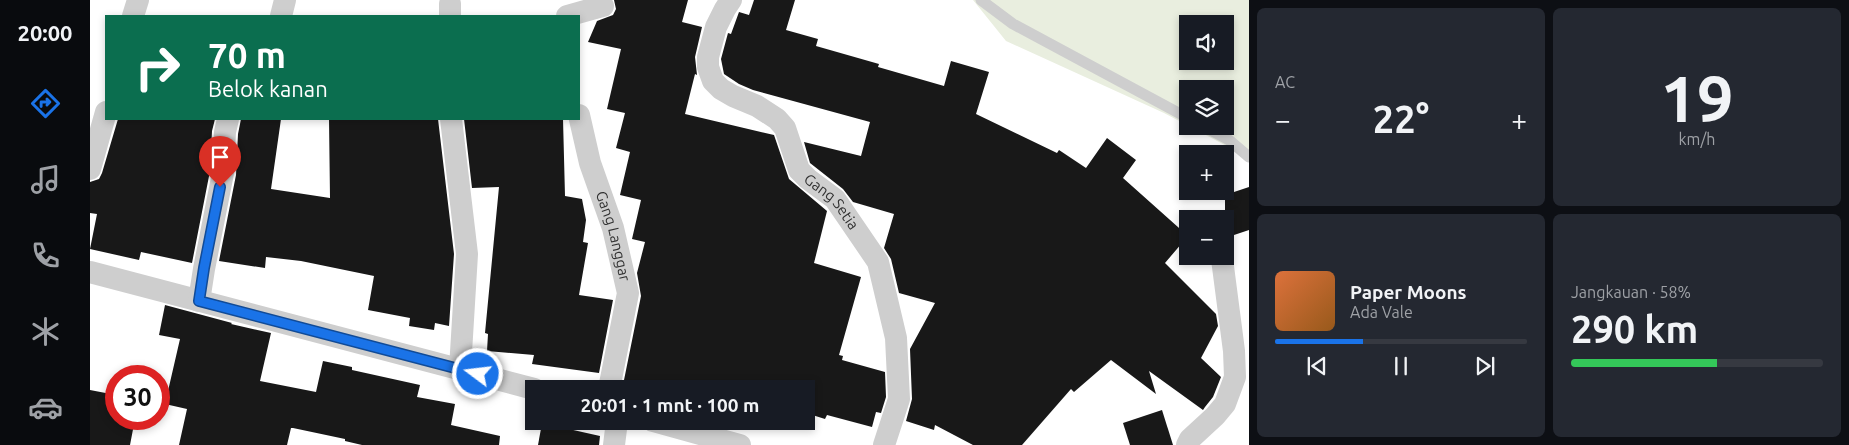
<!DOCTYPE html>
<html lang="id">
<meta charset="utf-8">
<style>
body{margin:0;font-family:Ubuntu,sans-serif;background:#242831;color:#f1f3f6;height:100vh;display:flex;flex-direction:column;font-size:19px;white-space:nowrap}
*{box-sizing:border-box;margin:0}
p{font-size:16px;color:#9ea1a6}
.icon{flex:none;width:28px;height:28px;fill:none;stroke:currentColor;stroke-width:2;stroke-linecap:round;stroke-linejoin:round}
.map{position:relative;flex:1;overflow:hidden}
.details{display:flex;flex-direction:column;gap:8px;padding:8px;background:#0d0f14;width:600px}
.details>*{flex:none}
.guide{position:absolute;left:15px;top:15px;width:475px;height:105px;border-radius:0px;box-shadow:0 2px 8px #0003;background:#0b6e4f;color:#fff;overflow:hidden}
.tools{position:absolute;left:1089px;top:15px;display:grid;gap:10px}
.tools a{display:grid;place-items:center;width:55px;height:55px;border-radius:0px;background:#171b24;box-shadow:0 2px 8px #0003;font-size:25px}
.speed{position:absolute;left:15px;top:365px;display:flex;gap:10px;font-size:25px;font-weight:700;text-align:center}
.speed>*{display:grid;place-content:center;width:65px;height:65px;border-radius:50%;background:#171b24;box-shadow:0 2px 8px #0003;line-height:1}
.speed .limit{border:8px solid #d22;background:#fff;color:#111}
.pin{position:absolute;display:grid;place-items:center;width:42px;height:42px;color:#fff;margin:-51px -21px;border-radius:50% 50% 50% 0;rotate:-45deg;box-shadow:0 0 5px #0007}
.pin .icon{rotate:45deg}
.me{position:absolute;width:55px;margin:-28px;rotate:285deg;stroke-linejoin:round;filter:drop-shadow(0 0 4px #0008)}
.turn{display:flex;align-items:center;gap:18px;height:105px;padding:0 20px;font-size:22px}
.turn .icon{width:65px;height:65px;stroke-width:2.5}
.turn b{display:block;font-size:35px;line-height:42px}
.big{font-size:38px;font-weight:600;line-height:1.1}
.details .tile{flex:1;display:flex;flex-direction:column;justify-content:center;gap:8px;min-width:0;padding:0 18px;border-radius:8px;background:#242831}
.details .dial{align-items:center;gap:0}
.dial b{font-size:65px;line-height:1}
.song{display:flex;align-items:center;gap:15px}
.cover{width:60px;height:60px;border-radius:8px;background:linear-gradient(135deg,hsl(20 70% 55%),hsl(30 70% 35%))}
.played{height:5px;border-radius:2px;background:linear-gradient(90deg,#1a73e8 35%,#363941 35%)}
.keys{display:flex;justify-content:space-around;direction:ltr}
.heat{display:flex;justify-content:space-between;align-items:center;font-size:28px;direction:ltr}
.charge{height:8px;border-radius:4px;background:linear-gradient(90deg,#34c759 58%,#363941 0)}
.details .tiles{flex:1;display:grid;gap:8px;grid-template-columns:repeat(2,1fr)}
.trip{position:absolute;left:435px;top:380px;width:290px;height:50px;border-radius:0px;background:#171b24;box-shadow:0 2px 8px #0003;font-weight:600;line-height:50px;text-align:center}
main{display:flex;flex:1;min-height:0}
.menu{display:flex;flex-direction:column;width:90px;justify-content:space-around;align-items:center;background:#090b0e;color:#9ea1a6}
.menu .icon{width:35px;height:35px}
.menu .selected{color:#1a73e8}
.menu b{font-size:22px;color:#f1f3f6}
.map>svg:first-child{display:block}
.green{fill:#e9eedf;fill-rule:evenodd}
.building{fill:#181818}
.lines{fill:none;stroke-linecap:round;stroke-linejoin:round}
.service{stroke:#cecece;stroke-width:11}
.minor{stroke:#cecece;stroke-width:22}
.route-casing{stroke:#114b97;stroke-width:12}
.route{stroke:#1a73e8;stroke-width:9}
.labels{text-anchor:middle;stroke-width:5;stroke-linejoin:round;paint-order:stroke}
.street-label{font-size:15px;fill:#313131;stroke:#fff}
</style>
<main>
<nav class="menu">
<b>20:00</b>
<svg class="icon selected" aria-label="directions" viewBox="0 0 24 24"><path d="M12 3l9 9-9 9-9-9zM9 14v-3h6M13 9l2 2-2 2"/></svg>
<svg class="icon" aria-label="music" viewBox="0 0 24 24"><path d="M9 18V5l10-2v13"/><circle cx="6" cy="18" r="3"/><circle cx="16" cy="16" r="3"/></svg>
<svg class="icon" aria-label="phone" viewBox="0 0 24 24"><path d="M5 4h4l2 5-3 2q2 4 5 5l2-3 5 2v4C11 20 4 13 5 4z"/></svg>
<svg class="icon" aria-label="climate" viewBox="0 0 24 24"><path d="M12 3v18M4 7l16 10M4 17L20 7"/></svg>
<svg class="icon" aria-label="car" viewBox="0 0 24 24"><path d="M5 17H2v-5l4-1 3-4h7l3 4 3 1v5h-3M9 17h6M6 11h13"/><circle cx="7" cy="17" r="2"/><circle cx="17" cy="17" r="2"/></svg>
</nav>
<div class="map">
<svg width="1159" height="445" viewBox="0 0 1159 445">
<rect width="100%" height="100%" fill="#fff"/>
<!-- green -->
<path class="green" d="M883 0H1159V158L1099 126H1135V89H1098L1097 125 1074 113 916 41ZM1098 24H1135V61H1098Z"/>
<!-- building -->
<g class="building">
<polygon points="524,0 598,0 592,22 612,27 605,57 607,75 605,74 595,114 684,135 699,179 737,211 724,263 771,277 749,355 753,356 752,360 795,372 796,397 791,413 786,412 782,427 737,415 735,419 716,413 716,389 549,389 533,385 551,296 547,273 555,242 542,239 551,200 530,195 540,152 526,148 535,113 517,109 531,49 498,42 507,21 523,15 526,9"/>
<polygon points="664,0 705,0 696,30 728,39 726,46 789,64 788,67 854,86 861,61 899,72 886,114 967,153 969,150 996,168 1017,138 1046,160 1033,178 1098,236 1075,263 1126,314 1128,326 1111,358 1131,377 1123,397 1115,407 1113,410 1059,371 1066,394 1021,360 984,392 981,389 932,445 883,445 845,425 844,430 816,421 822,399 820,349 845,303 809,293 801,259 794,248 804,214 763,202 753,189 720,163 714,142 771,156 780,122 663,90 649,84 634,74 631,59 638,33 641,34 649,12 659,15"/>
<polygon points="28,119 125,119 122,131 120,171 102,263 51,252 49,260 0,249 7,214 0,213 0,182 9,179 12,173"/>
<polygon points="151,119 191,119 181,189 240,198 239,119 348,119 364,254 359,326 345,323 344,330 319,326 320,318 278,310 284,276 211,261 176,257 175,268 129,261 146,175 148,134"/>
<polygon points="374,119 473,119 475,196 492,199 496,220 493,242 498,243 489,295 523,300 509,373 442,364 444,355 397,351 398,334 395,333 409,187 382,188"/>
<polygon points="1159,187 1159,230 1135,238 1135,195"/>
<polygon points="75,305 142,323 141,324 181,333 170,381 226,392 233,361 262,367 262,370 330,385 327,397 365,404 361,425 410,436 409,445 272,445 255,441 255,439 203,428 201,428 197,445 89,445 97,409 75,404 90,339 69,335"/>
<polygon points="0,390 26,395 26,419 45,419 40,445 0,445"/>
<polygon points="1072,410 1083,445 1040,445 1033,423"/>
<polygon points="452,423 510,436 509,445 448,445"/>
</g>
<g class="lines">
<!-- service -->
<g class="service">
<polyline points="891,0 923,24 1098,118"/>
<polyline points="1113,126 1139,140 1159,157"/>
</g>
<!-- minor -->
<g class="minor">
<path id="s1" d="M641 0 635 9 626 27 618 57V67L623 81 631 89 643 96 667 106 687 119 695 128 709 170 718 179 745 199 788 262 806 338 809 399 794 445"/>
<polyline points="43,16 48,0"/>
<polyline points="191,16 195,0"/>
<polyline points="360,16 360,4"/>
<polyline points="477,16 513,6"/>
<path id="s2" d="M489 115 500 163 523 228 538 293 519 389"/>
<polyline points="361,119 377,254 370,369"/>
<polyline points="0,169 16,112"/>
<polyline points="0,272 444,389"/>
<polyline points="109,301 114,269 133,173 135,132 138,119"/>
<polyline points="563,421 650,445"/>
<polyline points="524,445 527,421"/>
<polyline points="1097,445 1100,439 1125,416 1135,404 1145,377 1144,351 1132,259"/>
</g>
</g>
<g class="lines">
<defs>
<polyline id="route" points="130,187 114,268 109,301 388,374"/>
</defs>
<!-- route casing -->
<use href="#route" class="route-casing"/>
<!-- route -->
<use href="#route" class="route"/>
</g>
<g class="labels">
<!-- street labels -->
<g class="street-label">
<text dy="5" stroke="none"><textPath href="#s1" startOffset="264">Gang Setia</textPath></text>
<text dy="5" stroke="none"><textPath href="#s2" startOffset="126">Gang Langgar</textPath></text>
</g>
</g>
</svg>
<div class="tools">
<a><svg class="icon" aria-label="sound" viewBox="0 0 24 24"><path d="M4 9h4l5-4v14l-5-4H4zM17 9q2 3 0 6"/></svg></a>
<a><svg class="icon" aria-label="layers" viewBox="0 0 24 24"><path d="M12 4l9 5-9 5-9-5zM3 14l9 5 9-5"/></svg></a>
<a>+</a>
<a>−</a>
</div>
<div class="speed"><div class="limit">30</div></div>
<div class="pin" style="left:130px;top:187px;background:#d93025"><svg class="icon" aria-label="arrive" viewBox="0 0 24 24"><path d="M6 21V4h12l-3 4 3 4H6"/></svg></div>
<svg class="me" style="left:388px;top:374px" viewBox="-20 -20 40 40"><circle r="17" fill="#1a73e8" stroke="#fff" stroke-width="3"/><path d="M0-11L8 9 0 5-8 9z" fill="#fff"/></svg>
<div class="trip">20:01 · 1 mnt · 100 m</div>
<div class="guide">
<div class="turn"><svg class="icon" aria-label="right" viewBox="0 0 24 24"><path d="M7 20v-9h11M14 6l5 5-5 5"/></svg><div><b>70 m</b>Belok kanan</div></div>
</div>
</div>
<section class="details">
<div class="tiles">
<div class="tile"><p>AC</p>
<div class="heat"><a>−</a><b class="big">22°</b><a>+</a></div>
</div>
<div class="tile dial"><b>19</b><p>km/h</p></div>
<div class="tile">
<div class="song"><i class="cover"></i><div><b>Paper Moons</b><p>Ada Vale</p></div></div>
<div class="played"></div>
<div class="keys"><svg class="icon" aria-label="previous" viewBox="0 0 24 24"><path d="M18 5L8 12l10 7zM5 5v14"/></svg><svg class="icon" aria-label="pause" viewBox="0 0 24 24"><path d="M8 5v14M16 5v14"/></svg><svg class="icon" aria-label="next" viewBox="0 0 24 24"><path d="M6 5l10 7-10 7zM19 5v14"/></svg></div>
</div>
<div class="tile"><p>Jangkauan · 58%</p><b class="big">290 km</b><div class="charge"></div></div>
</div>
</section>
</main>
